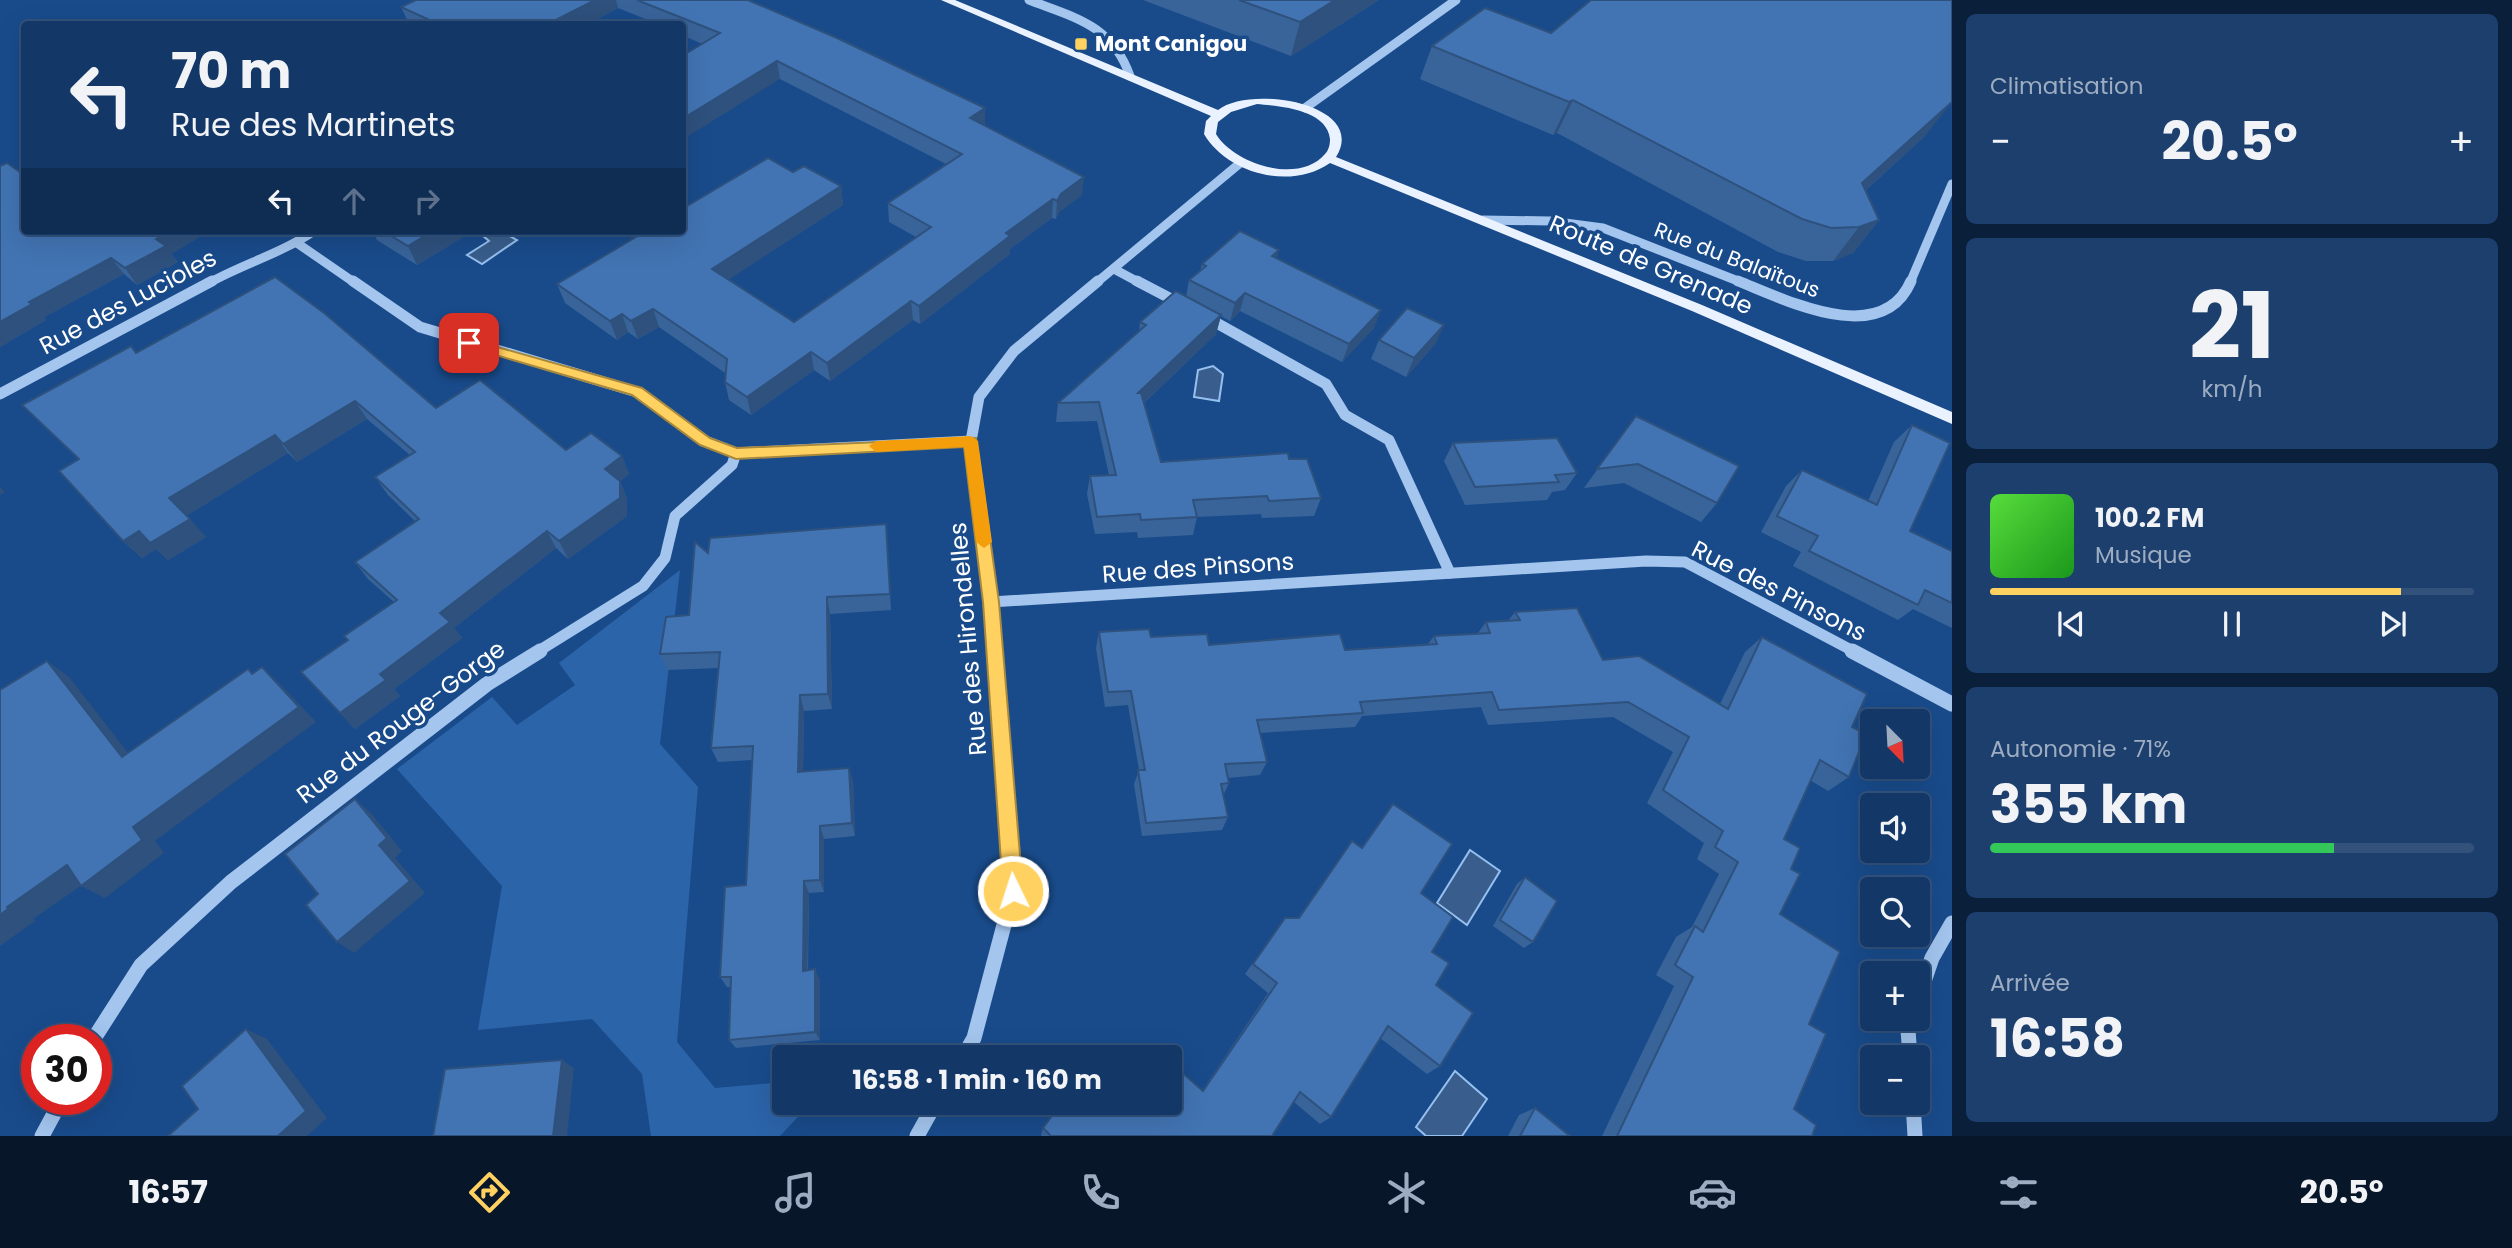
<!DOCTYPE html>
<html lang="fr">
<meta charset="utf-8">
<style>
body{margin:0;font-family:Poppins,sans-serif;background:#1c3f6e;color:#f1f3f6;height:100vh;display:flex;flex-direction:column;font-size:26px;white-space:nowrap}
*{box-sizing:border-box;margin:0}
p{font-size:23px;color:#9dacc0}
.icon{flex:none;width:38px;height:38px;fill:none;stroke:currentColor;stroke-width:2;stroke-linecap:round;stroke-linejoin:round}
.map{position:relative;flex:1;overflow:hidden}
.panel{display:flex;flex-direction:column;gap:14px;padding:14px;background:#0a1f39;width:560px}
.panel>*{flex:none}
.top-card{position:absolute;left:21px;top:21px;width:665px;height:214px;border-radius:7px;box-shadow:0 7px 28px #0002,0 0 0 2px #32527c;background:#133868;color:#f1f3f6;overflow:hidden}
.needle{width:46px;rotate:156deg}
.controls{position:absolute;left:1860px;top:709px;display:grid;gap:14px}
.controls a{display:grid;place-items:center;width:70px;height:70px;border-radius:7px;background:#133868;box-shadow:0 7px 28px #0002,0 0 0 2px #32527c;font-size:35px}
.speed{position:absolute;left:21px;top:1024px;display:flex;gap:14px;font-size:35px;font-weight:700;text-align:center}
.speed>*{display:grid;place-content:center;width:91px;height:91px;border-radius:50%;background:#133868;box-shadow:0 7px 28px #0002,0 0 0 2px #32527c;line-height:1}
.speed .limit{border:10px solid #d22;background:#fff;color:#111}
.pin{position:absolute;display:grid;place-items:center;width:60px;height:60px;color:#fff;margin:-30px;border-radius:14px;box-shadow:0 4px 10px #0006}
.me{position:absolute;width:77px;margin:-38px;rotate:356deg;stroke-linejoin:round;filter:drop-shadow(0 0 5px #0008)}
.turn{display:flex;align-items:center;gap:24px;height:147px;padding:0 35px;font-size:32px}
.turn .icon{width:91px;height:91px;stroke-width:2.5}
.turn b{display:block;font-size:49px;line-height:60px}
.lanes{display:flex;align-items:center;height:66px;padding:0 35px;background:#0003;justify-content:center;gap:35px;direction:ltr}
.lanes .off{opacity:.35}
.big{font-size:52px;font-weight:700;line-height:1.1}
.panel .card{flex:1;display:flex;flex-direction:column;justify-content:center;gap:10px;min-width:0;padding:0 24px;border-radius:10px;background:#1c3f6e}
.panel .dial{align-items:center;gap:0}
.dial b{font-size:91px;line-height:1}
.song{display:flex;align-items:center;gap:21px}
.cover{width:84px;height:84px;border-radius:10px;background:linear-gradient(135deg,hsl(110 70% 55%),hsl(120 70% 35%))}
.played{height:7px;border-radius:4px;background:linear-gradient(90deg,#ffd160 85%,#32527c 85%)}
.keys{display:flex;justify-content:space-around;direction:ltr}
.heat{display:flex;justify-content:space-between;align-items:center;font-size:38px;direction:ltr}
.charge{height:10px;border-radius:5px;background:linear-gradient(90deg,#34c759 71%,#32527c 0)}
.trip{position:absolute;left:772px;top:1045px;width:410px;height:70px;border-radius:7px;background:#133868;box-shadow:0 7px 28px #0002,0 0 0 2px #32527c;font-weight:700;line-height:70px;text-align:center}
.menu{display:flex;height:112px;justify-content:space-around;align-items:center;background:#08162a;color:#9dacc0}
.menu .icon{width:49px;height:49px}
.menu .active{color:#ffd160}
.menu b{font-size:32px;color:#f1f3f6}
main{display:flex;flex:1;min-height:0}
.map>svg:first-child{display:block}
.green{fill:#2c64a9}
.water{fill:#395e8d;stroke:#96c0f0;stroke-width:2}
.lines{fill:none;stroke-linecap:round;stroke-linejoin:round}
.minor-far2{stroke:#a3c5ee;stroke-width:9}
.minor-far1{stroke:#a3c5ee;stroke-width:11}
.minor{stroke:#a3c5ee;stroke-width:15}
.major{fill:#eaf2ff;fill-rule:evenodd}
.wall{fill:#39649a}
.shaded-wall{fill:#2e517d}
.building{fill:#4274b3;stroke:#2e517d;stroke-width:2}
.route{fill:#ffd160;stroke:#a6883e;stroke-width:2}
.slow{fill:#f59e0b}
.poi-dot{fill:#ffd160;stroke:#194b8b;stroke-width:2.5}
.labels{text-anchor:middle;stroke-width:7;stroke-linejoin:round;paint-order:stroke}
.far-poi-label{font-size:21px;font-weight:bold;fill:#fff;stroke:#194b8b;text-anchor:start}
.far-street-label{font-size:21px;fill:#fff;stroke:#194b8b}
.street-label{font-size:24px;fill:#fff;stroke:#194b8b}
</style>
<main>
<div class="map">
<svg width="1952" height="1136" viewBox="0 0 1952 1136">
<rect width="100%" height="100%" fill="#194b8b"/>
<!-- green -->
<polygon class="green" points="680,570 660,744 698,787 677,1042 715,1088 784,1082 784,1102 811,1103 780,1136 651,1136 642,1074 592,1019 478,1030 502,886 397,769 492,697 517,725 575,685 559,663"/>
<!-- water -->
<g class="water">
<polygon points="477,231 500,231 517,240 482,264 467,255 489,241"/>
<polygon points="1213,366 1223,374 1219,401 1194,397 1198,370"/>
<polygon points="1470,850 1500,871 1467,925 1437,903"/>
<polygon points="1455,1071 1487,1099 1462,1136 1426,1136 1416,1127"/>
</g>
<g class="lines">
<!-- minor-far2 -->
<g class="minor-far2">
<path d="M1029 0C1076 18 1112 25 1130 76"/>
<polyline points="1305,108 1456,0"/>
<polyline points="1483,220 1550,221 1603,228 1743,283"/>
<polyline points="297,243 355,283"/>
<polyline points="1114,269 1140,283"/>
<path d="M209 283C243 264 282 253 314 231"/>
<polyline points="1096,283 1239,164"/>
<polyline points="1910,283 1952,184"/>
</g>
<!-- minor-far1 -->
<g class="minor-far1">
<polyline points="353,281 420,327 637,392 705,441 736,453 971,441"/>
<polyline points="1137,281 1181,304"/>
<path d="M1738 281C1786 300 1882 349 1911 281"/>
<polyline points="1204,316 1326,384 1345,415 1389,440 1450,573"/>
<polyline points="0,394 212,281"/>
<polyline points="991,602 1646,561 1685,562 1855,652"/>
<polyline points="537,652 643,586 665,558 675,516 732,465 736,453"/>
<polyline points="995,652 971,441 979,397 1014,351 1098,281"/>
</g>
<!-- minor -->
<g class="minor">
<polyline points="1852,651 1952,704"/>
<polyline points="1918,999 1932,958 1952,923"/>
<polyline points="93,1040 141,965 231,882 487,684 540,651"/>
<polyline points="963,1057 974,1038 1013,891 995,651"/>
<polyline points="1910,1057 1908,1030 1911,1018"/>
<polyline points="1913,1102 1915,1136"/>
<polyline points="42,1136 62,1099"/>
<polyline points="917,1136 936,1102"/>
</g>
<!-- major -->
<path class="major" d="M941 0H955L1218 110C1250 84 1369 104 1336 157L1702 305 1952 412V424L1692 311 1330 163C1290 191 1227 173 1204 134L1206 121 1211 116ZM1257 104C1278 106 1327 109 1330 139 1330 144 1329 150 1325 154 1299 185 1234 164 1216 134L1218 122 1231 112Z"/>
</g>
<!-- wall -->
<g class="wall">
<polygon points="416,0 748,0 985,108 985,126 1082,195 1059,212 1056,219 1052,218 1010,249 1010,254 920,324 913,320 830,381 814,370 751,415 729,400 725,382 725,373 659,327 638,339 628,332 617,340 565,303 557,284 793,172 841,186 843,205 729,279 794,322 916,237 889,222 888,203 946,164 780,79 682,35 682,24 658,24 618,8 588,24 409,24 401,7"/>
<polygon points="1143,0 1379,0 1291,56"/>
<polygon points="1551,33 1925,136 1866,190 1879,220 1853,253 1833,261 1806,261 1778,252 1557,133 1553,135 1420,79 1432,46"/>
<polygon points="0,166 24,231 209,231 171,254 178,262 137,285 124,274 44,317 46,320 0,347"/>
<polygon points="372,231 473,231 417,265 377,240"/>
<polygon points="1277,258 1374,328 1342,362 1240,311 1230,321 1221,316 1216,334 1144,403 1161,462 1289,459 1321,498 1314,516 1262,518 1261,514 1197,517 1193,535 1138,538 1137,532 1095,534 1087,494 1090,476 1109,475 1097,421 1056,422 1058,403 1139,332 1140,322 1186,297 1189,280 1200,271 1202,264"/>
<polygon points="1379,340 1436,343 1406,377 1371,359"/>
<polygon points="137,353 436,408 566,450 622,456 629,474 620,481 627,499 627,516 568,559 556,548 454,628 462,638 394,689 400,696 355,729 340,713 348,640 394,602 368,579 355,562 415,521 388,495 375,477 410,455 367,419 297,462 288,453 186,516 206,537 168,560 156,549 142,558 123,541 79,459 22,405"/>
<polygon points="1636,416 1717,503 1701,522 1624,483 1584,488"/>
<polygon points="1912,425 1910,531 1952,551 1952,628 1913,609 1898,620 1793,566 1801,552 1761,532 1786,486 1802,470 1868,501 1894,442"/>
<polygon points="1453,443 1577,473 1565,490 1552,492 1547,500 1465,505 1444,461"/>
<polygon points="886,524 891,610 830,614 832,709 804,711 803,772 849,768 853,782 855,836 824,839 824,892 809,893 808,970 820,980 820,1040 736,1048 729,1040 731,987 727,987 720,977 746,885 752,760 718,762 711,748 718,668 667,670 660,654 689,615 708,553"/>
<polygon points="1515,612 1603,660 1720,704 1745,652 1762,637 1852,727 1849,777 1828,791 1810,780 1784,839 1791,869 1780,914 1809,1024 1794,1109 1812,1136 1602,1136 1674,986 1656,975 1676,937 1692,927 1719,874 1697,859 1704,843 1647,803 1673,752 1613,717 1488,725 1481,707 1362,716 1355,727 1260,733 1267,762 1260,775 1228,778 1229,783 1223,796 1228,817 1222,830 1142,836 1134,784 1139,770 1128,705 1105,707 1096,648 1099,632 1151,637 1209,645 1345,650 1428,644 1434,636 1478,633 1486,622 1508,621"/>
<polygon points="1393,804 1421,893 1432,952 1436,985 1440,1066 1427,1074 1380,1038 1331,1117 1320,1124 1294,1102 1272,1136 1042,1136 1041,1135 1043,1128 1202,1091 1268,993 1245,974 1285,918 1298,918 1343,854 1362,847"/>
<polygon points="1525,877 1533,942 1524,948 1493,926 1517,884"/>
<polygon points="1535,1108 1570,1136 1508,1136 1519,1115"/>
</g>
<!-- shaded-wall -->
<g class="shaded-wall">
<polygon points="595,0 616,0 618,8 588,24 548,24"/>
<polygon points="1335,0 1379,0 1291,56 1300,22"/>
<polygon points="777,61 780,79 682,140 682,119"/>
<polygon points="1573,100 1557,133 1553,135 1569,102"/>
<polygon points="1951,103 1925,136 1837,216 1862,183"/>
<polygon points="985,108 985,127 970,118"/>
<polygon points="1084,177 1082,195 1059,212 1056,219 1057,201 1061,194"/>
<polygon points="841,186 843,205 717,287 712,269"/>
<polygon points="1053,199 1052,218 1010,249 1010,254 920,324 919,306 1006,233"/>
<polygon points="1879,220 1853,253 1833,261 1859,227"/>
<polygon points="170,231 209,231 171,254 178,262 137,285 125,268 156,239"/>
<polygon points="433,231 473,231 417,265 408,246"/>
<polygon points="1279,250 1274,268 1272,256"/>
<polygon points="111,258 124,274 44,317 46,320 0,347 0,322 29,302"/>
<polygon points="1245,293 1240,311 1230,321 1235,303"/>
<polygon points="911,301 913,320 830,381 827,363"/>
<polygon points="653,309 659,327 638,339 631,321"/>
<polygon points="1381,310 1374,328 1342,362 1349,344"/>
<polygon points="622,314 628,332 617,340 610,321"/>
<polygon points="1221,315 1216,334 1134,412 1138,393"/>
<polygon points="1444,325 1436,343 1406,377 1414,358"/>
<polygon points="811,352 814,370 751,415 747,397"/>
<polygon points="355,401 367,419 297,462 283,444"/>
<polygon points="275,435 288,453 186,516 169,498"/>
<polygon points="622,456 629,474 620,481 627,499 627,516 568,559 559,541 605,469"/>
<polygon points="0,487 5,492 0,495"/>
<polygon points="190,519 206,537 168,560 156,549 142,558 123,541 139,531"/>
<polygon points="886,524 888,541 891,610 890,594"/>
<polygon points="547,531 556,548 454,628 462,638 394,689 400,696 355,729 340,713 440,613"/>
<polygon points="827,597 830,614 832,709 828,694"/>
<polygon points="47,661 69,677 143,772 122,757"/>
<polygon points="262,667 279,683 316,722 155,841 164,853 105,898 81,886 133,827"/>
<polygon points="800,695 804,711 803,786 798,772"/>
<polygon points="849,768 853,782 855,836 852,823"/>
<polygon points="355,799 371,813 402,851 395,858 425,893 354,953 337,942 379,845"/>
<polygon points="820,826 824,839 824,892 820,880"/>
<polygon points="67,865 92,878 33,919 35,921 0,946 0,915 7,907"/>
<polygon points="804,881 809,893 807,981 803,971"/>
<polygon points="815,969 820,980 820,1040 815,1032"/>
<polygon points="246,1029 267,1039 327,1118 307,1136 278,1136"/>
<polygon points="562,1060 574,1068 567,1136 553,1136"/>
</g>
<!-- building -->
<g class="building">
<polygon points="416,0 595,0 548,24 438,24 401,7"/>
<polygon points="637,0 748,0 837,38 985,108 970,118 1084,177 1061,194 1057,201 1053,199 1006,233 1010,236 919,306 911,301 827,363 811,352 747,397 725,382 727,359 653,309 631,321 622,314 610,321 557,284 646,231 682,231 682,209 768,158 793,172 804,166 841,186 712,269 794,322 931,227 888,203 962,154 777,61 682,119 682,56 720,33"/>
<polygon points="1239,0 1335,0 1300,22"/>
<polygon points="1591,0 1952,0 1952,102 1862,183 1879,220 1859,227 1831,228 1802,219 1573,100 1569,102 1432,46 1485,8 1551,33"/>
<polygon points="7,163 24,175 24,231 170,231 156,239 166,246 125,268 111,258 29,302 32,304 0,322 0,166"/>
<polygon points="383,231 433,231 408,246"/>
<polygon points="1240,231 1279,250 1272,256 1381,310 1349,344 1245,293 1235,303 1189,280 1206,266 1202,264"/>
<polygon points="275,277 324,313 436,408 480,380 566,450 591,433 622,456 605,469 620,481 620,498 559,541 547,531 440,613 450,622 380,674 386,680 340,713 301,672 348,640 344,636 397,600 355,562 419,519 375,477 415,452 355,401 283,444 275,435 169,498 190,519 150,543 139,531 123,541 59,471 79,459 22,405 131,346 136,353"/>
<polygon points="1176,291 1221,315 1138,393 1141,393 1161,462 1288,453 1289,459 1307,459 1321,498 1269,501 1267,496 1193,500 1197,517 1141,520 1140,514 1097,517 1090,476 1116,475 1099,402 1058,403 1146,325 1140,322"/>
<polygon points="1407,308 1444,325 1414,358 1379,340"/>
<polygon points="1636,416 1739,466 1717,503 1638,464 1597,469"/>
<polygon points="1912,425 1950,443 1910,531 1952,551 1952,603 1925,590 1918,605 1809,551 1818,536 1777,516 1802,470 1877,505"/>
<polygon points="1557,438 1577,473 1555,475 1559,482 1475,487 1453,443"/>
<polygon points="886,524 890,594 827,597 828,694 800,695 798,772 849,768 852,823 820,826 820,880 804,881 803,971 815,969 815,1032 729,1040 731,977 720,977 725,887 746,885 753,746 711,748 720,652 660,654 666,617 689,615 695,542 708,553 710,538"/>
<polygon points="1577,608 1603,660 1639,656 1728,709 1762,637 1867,694 1852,727 1866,734 1849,777 1820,760 1784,839 1800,848 1791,869 1800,874 1780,914 1840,952 1809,1024 1826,1034 1794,1109 1816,1125 1812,1136 1617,1136 1693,977 1675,965 1695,926 1703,932 1738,862 1715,847 1723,831 1663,790 1689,737 1628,702 1499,710 1492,692 1360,702 1363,713 1257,720 1267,762 1225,764 1229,783 1221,784 1228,817 1146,823 1138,770 1145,770 1131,691 1108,692 1099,632 1149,629 1151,637 1207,634 1209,645 1340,634 1345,650 1437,644 1434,636 1490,633 1486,622 1520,620 1515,612"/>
<polygon points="47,661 122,757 248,669 252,674 262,667 299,707 133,827 142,840 81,886 67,865 7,907 8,909 0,915 0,690"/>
<polygon points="355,799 387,838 379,845 410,881 337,942 306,905 318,894 285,854"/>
<polygon points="1393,804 1452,844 1421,893 1453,917 1432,952 1449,963 1436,985 1473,1013 1440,1066 1388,1026 1331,1117 1300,1092 1272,1136 1051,1136 1043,1128 1062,1102 1169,1102 1169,1061 1203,1091 1277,983 1253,964 1285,918 1299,918 1352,841 1362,848"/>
<polygon points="1525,877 1557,901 1533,942 1500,920"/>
<polygon points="246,1029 306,1111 278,1136 168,1136 198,1109 182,1086"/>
<polygon points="1151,1045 1165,1057 1142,1057"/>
<polygon points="562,1060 553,1136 433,1136 445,1069"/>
<polygon points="1535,1108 1570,1136 1520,1136"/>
</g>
<!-- route -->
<polygon class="route" points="469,339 642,388 710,438 737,448 976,438 999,602 1023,891 1020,898 1013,900 1006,898 1003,891 983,602 964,447 736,459 700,445 632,395 465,346 463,343"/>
<!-- slow -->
<polygon class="slow" points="971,436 978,441 992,542 984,548 976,542 964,447 876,452 869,446 876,441"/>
<!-- markers -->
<rect class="poi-dot" x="1074" y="37" width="14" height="14" rx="3.5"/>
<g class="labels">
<!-- far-poi labels -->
<g class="far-poi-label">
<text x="1095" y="51">Mont Canigou</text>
</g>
<!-- far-street labels -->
<g class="far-street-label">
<text transform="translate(1737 260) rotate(21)" y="7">Rue du Balaïtous</text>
</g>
<!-- street labels -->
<g class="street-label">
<text transform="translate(1651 265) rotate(23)" y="8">Route de Grenade</text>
<text transform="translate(128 302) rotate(-28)" y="8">Rue des Lucioles</text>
<text transform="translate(1198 568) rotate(-4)" y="8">Rue des Pinsons</text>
<text transform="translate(1779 591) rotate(27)" y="8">Rue des Pinsons</text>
<text transform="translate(968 639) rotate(-95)" y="8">Rue des Hirondelles</text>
<text transform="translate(401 722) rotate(-37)" y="8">Rue du Rouge-Gorge</text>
</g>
</g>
</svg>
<div class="controls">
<a><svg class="needle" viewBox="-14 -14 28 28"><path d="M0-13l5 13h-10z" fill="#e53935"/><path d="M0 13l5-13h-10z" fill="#9dacc0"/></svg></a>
<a><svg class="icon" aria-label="sound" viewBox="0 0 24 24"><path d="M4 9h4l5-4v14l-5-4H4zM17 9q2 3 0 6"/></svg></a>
<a><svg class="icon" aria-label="search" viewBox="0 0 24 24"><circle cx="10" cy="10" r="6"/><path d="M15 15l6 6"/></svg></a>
<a>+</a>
<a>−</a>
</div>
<div class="speed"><div class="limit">30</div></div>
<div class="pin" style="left:469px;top:343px;background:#d93025"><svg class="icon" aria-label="arrive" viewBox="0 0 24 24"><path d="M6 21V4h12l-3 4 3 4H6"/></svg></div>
<svg class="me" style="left:1013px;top:891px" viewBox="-20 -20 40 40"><circle r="17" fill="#ffd160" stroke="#fff" stroke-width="3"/><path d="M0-11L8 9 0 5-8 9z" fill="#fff"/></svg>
<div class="trip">16:58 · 1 min · 160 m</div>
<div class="top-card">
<div class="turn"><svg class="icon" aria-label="left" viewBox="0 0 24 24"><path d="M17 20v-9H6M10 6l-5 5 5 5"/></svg><div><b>70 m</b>Rue des Martinets</div></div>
<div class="lanes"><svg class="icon" aria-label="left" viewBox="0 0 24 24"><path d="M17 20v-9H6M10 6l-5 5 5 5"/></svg><svg class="icon off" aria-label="ahead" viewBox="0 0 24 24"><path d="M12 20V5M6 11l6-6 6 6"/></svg><svg class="icon off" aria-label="right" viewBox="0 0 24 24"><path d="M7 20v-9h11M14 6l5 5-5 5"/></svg></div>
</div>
</div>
<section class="panel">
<div class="card"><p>Climatisation</p>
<div class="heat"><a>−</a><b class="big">20.5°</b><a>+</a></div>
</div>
<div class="card dial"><b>21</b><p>km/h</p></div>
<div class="card">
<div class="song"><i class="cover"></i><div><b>100.2 FM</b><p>Musique</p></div></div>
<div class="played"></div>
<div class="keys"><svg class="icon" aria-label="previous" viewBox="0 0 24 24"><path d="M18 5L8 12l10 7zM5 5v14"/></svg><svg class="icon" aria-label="pause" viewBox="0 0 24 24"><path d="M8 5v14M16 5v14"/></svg><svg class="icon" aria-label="next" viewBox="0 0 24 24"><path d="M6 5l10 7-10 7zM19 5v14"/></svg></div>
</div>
<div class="card"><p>Autonomie · 71%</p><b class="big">355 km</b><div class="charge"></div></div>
<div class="card"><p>Arrivée</p><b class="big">16:58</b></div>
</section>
</main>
<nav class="menu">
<b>16:57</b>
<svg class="icon active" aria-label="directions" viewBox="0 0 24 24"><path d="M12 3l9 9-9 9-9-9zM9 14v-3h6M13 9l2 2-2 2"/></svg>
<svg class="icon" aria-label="music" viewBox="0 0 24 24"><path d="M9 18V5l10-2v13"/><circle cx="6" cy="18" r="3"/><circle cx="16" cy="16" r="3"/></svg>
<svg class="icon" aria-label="phone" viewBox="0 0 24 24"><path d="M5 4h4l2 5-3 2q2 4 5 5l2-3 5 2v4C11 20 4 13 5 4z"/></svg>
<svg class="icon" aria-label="climate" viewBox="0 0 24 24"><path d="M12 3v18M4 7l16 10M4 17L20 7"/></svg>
<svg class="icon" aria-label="car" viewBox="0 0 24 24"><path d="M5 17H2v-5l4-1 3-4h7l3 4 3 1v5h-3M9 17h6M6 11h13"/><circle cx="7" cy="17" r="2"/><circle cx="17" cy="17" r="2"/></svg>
<svg class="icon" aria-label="filters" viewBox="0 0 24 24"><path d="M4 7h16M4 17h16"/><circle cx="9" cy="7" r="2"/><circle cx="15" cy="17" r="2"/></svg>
<b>20.5°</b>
</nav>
